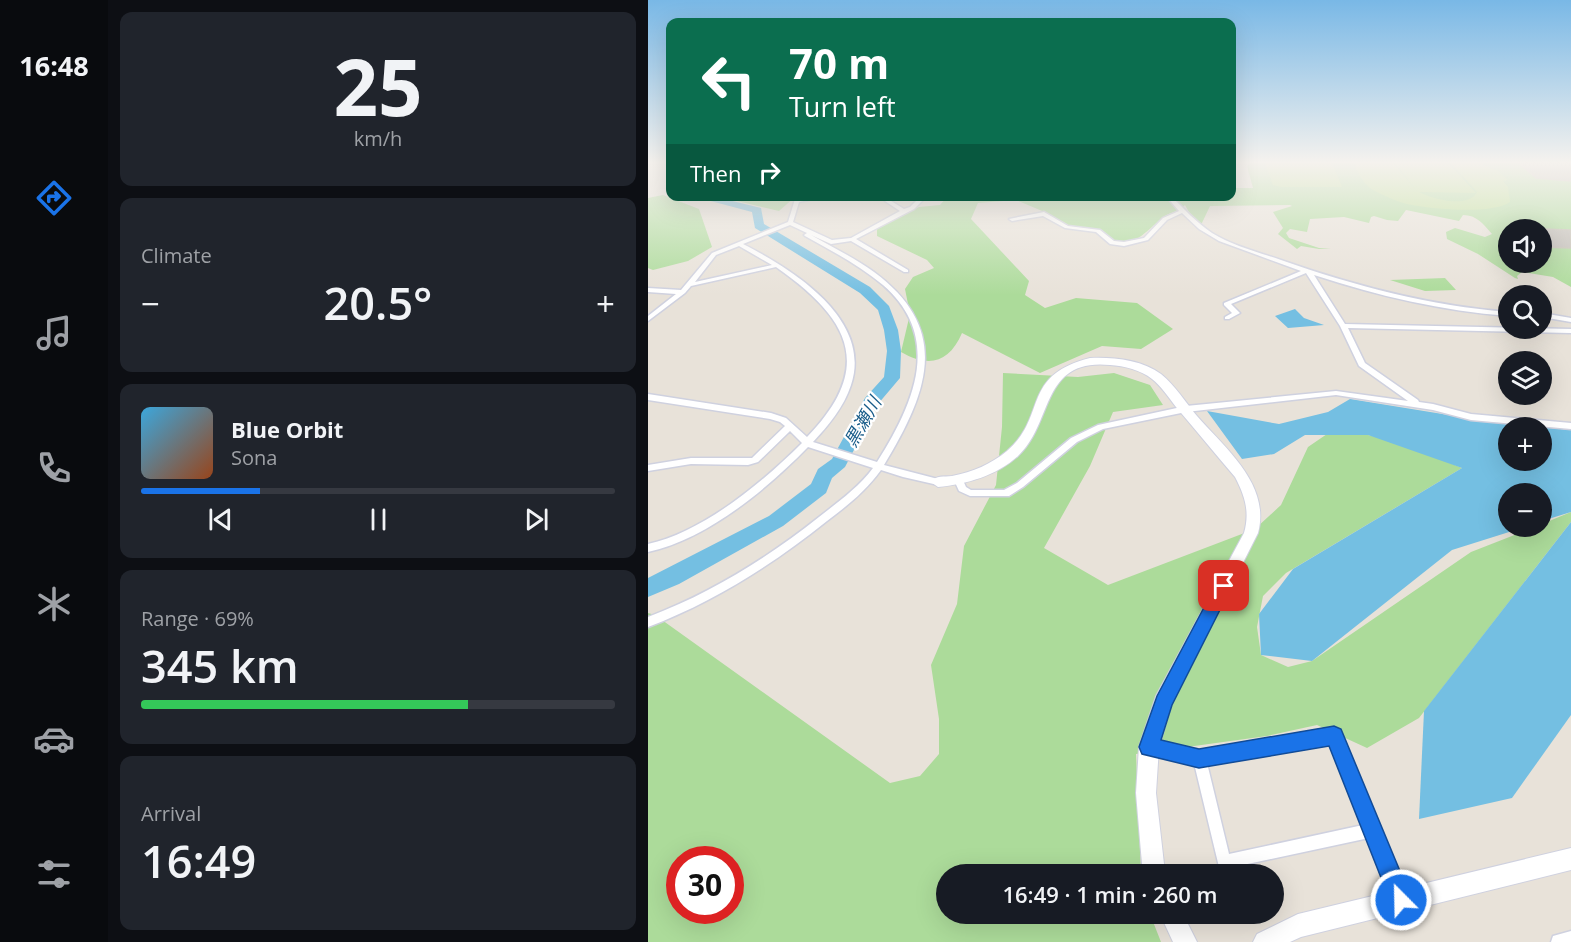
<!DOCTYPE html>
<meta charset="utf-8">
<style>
body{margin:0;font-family:"Open Sans","Noto Sans JP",sans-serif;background:#20242c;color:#f1f3f6;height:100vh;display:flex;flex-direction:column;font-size:22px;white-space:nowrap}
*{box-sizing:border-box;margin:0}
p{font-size:20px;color:#9ea1a6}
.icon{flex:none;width:33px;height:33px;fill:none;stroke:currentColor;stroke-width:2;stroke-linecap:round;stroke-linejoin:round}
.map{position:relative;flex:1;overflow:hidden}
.drawer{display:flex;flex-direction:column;gap:12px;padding:12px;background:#0d0f14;width:540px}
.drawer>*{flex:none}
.banner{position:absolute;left:18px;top:18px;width:570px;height:183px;border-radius:12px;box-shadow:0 6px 24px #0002;background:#0b6e4f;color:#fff;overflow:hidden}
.buttons{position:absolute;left:850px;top:219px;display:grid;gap:12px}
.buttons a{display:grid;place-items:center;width:54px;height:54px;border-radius:50%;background:#171b24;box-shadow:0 6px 24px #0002;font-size:30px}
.speed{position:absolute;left:18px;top:846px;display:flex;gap:12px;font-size:30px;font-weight:700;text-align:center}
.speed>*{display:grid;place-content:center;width:78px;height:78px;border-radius:50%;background:#171b24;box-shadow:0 6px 24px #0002;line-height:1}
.speed .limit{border:9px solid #d22;background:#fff;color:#111}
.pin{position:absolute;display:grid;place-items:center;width:51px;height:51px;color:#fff;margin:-26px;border-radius:12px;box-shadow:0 3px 9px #0006}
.me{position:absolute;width:66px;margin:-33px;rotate:337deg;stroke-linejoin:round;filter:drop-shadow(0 0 4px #0008)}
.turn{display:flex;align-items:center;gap:21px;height:126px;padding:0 24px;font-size:27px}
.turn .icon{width:78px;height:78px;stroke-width:2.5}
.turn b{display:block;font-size:42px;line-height:51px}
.then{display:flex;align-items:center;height:57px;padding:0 24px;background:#0003;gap:12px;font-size:22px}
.big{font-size:45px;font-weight:600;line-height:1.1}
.drawer .card{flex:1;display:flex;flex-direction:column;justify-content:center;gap:9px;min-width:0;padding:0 21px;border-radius:12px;background:#20242c}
.drawer .dial{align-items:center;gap:0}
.dial b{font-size:78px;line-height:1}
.song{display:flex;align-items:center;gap:18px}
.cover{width:72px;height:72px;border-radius:9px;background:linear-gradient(135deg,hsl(200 70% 55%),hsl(20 70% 35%))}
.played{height:6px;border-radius:3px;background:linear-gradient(90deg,#1a73e8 25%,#363941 25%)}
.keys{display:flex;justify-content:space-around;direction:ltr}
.heat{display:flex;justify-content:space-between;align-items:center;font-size:33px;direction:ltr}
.charge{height:9px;border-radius:4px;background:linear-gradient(90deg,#34c759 69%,#363941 0)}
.trip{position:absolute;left:288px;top:864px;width:348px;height:60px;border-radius:30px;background:#171b24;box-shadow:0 6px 24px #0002;font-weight:600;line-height:60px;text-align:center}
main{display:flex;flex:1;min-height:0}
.tabs{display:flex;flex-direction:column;width:108px;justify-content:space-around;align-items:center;background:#090b0e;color:#9ea1a6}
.tabs .icon{width:42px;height:42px}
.tabs .current{color:#1a73e8}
.tabs b{font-size:27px;color:#f1f3f6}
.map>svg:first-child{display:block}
.green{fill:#acdb9a;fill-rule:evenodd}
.pitch{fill:#bde196}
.water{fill:#74bfe2;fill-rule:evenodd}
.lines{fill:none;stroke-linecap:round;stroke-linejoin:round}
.river{fill:#74bfe2;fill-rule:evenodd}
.building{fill:#c0bcb6;stroke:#c3beb3;stroke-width:1.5}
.street-casing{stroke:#cfd1df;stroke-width:3}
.secondary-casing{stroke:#cfd1df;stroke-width:2}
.street{fill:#fff;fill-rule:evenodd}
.secondary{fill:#fff;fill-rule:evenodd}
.route{fill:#1a73e8;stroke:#114b97;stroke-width:1.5}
.labels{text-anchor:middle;stroke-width:4.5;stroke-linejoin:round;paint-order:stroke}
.water-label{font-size:18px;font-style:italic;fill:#185c89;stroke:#fff}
</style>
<main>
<nav class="tabs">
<b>16:48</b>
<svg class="icon current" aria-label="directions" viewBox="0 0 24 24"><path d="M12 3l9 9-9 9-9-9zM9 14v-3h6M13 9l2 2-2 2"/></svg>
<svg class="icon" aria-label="music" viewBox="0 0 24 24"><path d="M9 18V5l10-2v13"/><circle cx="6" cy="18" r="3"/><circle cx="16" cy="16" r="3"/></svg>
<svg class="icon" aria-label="phone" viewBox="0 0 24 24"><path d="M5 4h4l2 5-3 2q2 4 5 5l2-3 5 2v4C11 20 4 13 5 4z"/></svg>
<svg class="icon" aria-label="climate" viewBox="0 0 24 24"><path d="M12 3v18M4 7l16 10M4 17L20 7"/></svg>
<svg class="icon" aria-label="car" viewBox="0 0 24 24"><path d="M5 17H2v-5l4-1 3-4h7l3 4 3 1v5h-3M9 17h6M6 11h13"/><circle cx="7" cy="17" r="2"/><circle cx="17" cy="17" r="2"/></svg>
<svg class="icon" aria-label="filters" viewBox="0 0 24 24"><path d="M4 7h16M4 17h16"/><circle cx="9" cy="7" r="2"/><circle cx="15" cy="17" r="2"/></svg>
</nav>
<section class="drawer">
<div class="card dial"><b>25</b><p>km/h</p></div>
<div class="card"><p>Climate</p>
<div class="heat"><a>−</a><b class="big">20.5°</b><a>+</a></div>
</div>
<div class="card">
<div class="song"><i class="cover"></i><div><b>Blue Orbit</b><p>Sona</p></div></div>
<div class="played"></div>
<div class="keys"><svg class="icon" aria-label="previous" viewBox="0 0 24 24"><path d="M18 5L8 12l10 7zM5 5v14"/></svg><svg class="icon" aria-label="pause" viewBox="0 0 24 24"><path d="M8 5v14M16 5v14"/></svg><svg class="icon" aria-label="next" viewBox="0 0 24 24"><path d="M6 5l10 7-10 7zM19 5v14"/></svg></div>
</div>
<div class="card"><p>Range · 69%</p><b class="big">345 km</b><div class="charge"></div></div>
<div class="card"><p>Arrival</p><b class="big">16:49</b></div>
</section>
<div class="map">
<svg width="923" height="942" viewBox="0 0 923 942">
<rect width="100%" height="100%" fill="#e8e2d9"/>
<!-- green -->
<g class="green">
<path d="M602 163H923V287L905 277 874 272 869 276 870 279 867 278 830 254 799 239 798 232 807 228 837 237 844 234C835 224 829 215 815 215L811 221 758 210 750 221 739 220 726 216 723 217 721 223 696 217 662 219 659 232 642 229 638 233 641 238 671 248H683L671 249 653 246 649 249 630 234 635 228 625 212 644 206 642 205 562 206 553 225 542 214 537 205C530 213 520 212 513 219 493 236 477 257 454 230L422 226 399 213 368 200 330 203 323 219 381 281 377 295 397 308 428 298 489 303 525 329 493 349 454 346 392 373 314 333C301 363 281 368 253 352L262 314 257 289 265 277 286 268 279 260 229 236V225L271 207 292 205 299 197 584 196V188H605L599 166ZM861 230H894V262H861Z"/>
<polygon points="15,195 51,209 64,247 40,261 5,270 0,268 0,198"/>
<polygon points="73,197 147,196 147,197 131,211"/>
<polygon points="797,278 808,290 777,291 742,280"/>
<path d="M355 373 430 377 466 373 502 385 515 405 465 412 442 466 396 548 460 585 607 529 633 505 660 447 679 434 720 435 756 444 814 468 638 573 615 596 609 627 613 655 640 667 664 661 823 552 887 527 894 526V524L923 512V522L771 718 719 748 669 725 619 736 488 754 493 874H298V914H502L513 942H0V613L7 615 242 783 272 776 291 754V719L283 665 309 604 316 546 348 485 354 427ZM32 860H82V910H32Z"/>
</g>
<!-- pitch -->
<g class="pitch">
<polygon points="617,163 684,163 694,187 633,187 625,185"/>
<path d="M706 163H745L769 191 747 163H800L828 193 771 192C784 199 821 209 829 192L803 163H833L843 169 849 170 860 180 855 181 860 187 862 202C844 215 781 209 759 204 747 201 735 195 725 190 716 185 709 172 706 163Z"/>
</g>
<!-- water -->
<g class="water">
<polygon points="647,309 656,318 676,325 640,328 627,316"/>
<path d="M702 399 850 423 923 430V512L894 521V494H861V526L877 527 804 550 664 661 613 655 611 614 645 569 814 468 720 435H657L626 454 594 459 559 411 631 424 680 412ZM861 428H894V460H861Z"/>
<polygon points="923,522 923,715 864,798 771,819 776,711"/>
</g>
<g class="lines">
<!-- river -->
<polygon class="river" points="44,196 64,196 113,208 116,224 222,287 241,306 250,330 253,351 252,378 230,404 197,467 184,478 178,493 135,526 31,584 0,597 0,578 121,516 163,484 170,469 184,459 217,398 236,377 239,351 236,330 230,310 212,293 107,228 104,212"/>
</g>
<!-- building -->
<g class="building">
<polygon points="876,163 923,163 923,181 888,178 872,164"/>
<polygon points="894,229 923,230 923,248 894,247"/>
</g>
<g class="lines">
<defs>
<g id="street">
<path d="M148 196H153V199L166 196H179L151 202 145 222 184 240 203 238 252 211 237 201 242 196H248L243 201 256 209 262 207 273 196H279L266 209 208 239 260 270V272H256L203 241 183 244 163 235C184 247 207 258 226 272 305 330 279 394 236 465L290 479 295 482 290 485 255 477 233 470C218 491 199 506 179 521 124 565 66 602 0 627V617C63 593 118 559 171 517 190 502 210 488 225 468L160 447C118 490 59 539 0 552V544C55 532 115 482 154 443L142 431 110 462 100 465 43 464 0 471V465L43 458H104L137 426 132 422 122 419 0 400V394L123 413 138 418 159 437C228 366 201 318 128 267L43 286 37 293 0 321V316L28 294 0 292V288L33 290 64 253 140 222ZM142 225 159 233 156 235 157 236C184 251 211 265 235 285 296 338 265 405 229 462L165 442C180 426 196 407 203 385 225 319 144 269 95 244ZM91 246 124 265 47 282 68 255Z"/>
<polygon points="214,196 219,196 220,197 217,199"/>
<path d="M518 196H523C536 209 549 223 564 233 585 246 610 252 633 260 707 286 782 306 861 312V316C794 311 730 296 666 275L697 324 923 329V333L700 328 717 363 770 400 771 402 785 404 823 414 923 423V429L823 420 785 410 688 395 538 412 455 429 429 442 375 487 361 496H322L311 491 306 480 311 477 314 478 318 487 323 490H356L369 483 423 438 450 425 538 406 688 391 760 401 711 366 692 326 658 273 583 304 592 313 581 319H577V317L584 313 576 305V303L653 271 571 241 551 229 534 213 519 220 500 240 476 246 462 244 448 232 417 228 395 216 364 221 361 219 396 212 420 226 452 230 466 241 476 242 496 238 515 218 531 211Z"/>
<polygon points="894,313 923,318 923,322 894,317"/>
<path d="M686 729 691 730 761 900 758 905 753 908 748 905 721 838 576 869 571 867 546 763 501 753 496 752 495 747 496 742 501 741 551 751ZM682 742 715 825 581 854 559 763Z"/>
<polygon points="923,931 923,942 903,942 905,936"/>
</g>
<g id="secondary">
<path d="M442 358C465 357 494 360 513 374 527 385 538 403 549 416 578 449 623 485 610 533L523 705 511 747 508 793 516 864 520 874H498L494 864 488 793 491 747 508 696 596 533C602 512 597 496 587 477 567 454 548 430 528 407 521 398 513 386 504 379 493 370 476 366 462 365 392 358 406 423 370 456 348 476 319 484 290 487L283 482C288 475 296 477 304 476 325 472 343 464 359 451 400 416 372 376 442 358Z"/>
<polygon points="923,848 923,870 653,937 642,942 605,942 609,934 650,914"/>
<polygon points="512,914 535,914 549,942 525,942"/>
</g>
</defs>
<!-- street casing -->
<use href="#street" class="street-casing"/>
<!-- secondary casing -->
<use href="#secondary" class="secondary-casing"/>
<!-- street -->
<use href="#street" class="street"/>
<!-- secondary -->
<use href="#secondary" class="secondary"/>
</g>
<!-- sky -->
<linearGradient id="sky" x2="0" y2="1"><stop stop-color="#79b8e6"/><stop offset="0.55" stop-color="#f5f2ee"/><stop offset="1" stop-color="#f5f2ee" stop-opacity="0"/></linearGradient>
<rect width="923" height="295" fill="url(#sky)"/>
<!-- route -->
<polygon class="route" points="576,579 582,581 584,586 524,705 513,740 551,749 686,726 693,729 764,900 761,908 753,912 745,908 681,746 551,768 494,754 491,747 509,696 570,581"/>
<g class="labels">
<!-- water labels -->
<g class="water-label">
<text transform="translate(215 422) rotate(-60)" y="6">黒瀬川</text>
</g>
</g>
</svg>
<div class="buttons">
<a><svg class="icon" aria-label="sound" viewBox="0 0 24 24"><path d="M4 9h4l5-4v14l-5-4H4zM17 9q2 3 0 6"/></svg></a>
<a><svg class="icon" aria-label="search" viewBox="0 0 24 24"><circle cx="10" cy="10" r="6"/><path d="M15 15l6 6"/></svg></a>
<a><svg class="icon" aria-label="layers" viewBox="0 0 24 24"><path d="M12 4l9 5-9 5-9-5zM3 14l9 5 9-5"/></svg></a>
<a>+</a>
<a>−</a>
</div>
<div class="speed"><div class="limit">30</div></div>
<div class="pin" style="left:576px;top:586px;background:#d93025"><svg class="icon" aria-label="arrive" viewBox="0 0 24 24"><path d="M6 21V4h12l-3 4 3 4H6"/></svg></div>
<svg class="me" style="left:753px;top:900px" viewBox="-20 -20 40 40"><circle r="17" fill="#1a73e8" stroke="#fff" stroke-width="3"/><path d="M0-11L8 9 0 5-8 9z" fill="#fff"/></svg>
<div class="trip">16:49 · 1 min · 260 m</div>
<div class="banner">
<div class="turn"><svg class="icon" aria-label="left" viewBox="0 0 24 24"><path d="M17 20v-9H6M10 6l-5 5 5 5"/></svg><div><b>70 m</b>Turn left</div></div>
<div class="then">Then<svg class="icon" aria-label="right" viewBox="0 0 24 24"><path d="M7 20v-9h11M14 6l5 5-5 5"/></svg></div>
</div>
</div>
</main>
